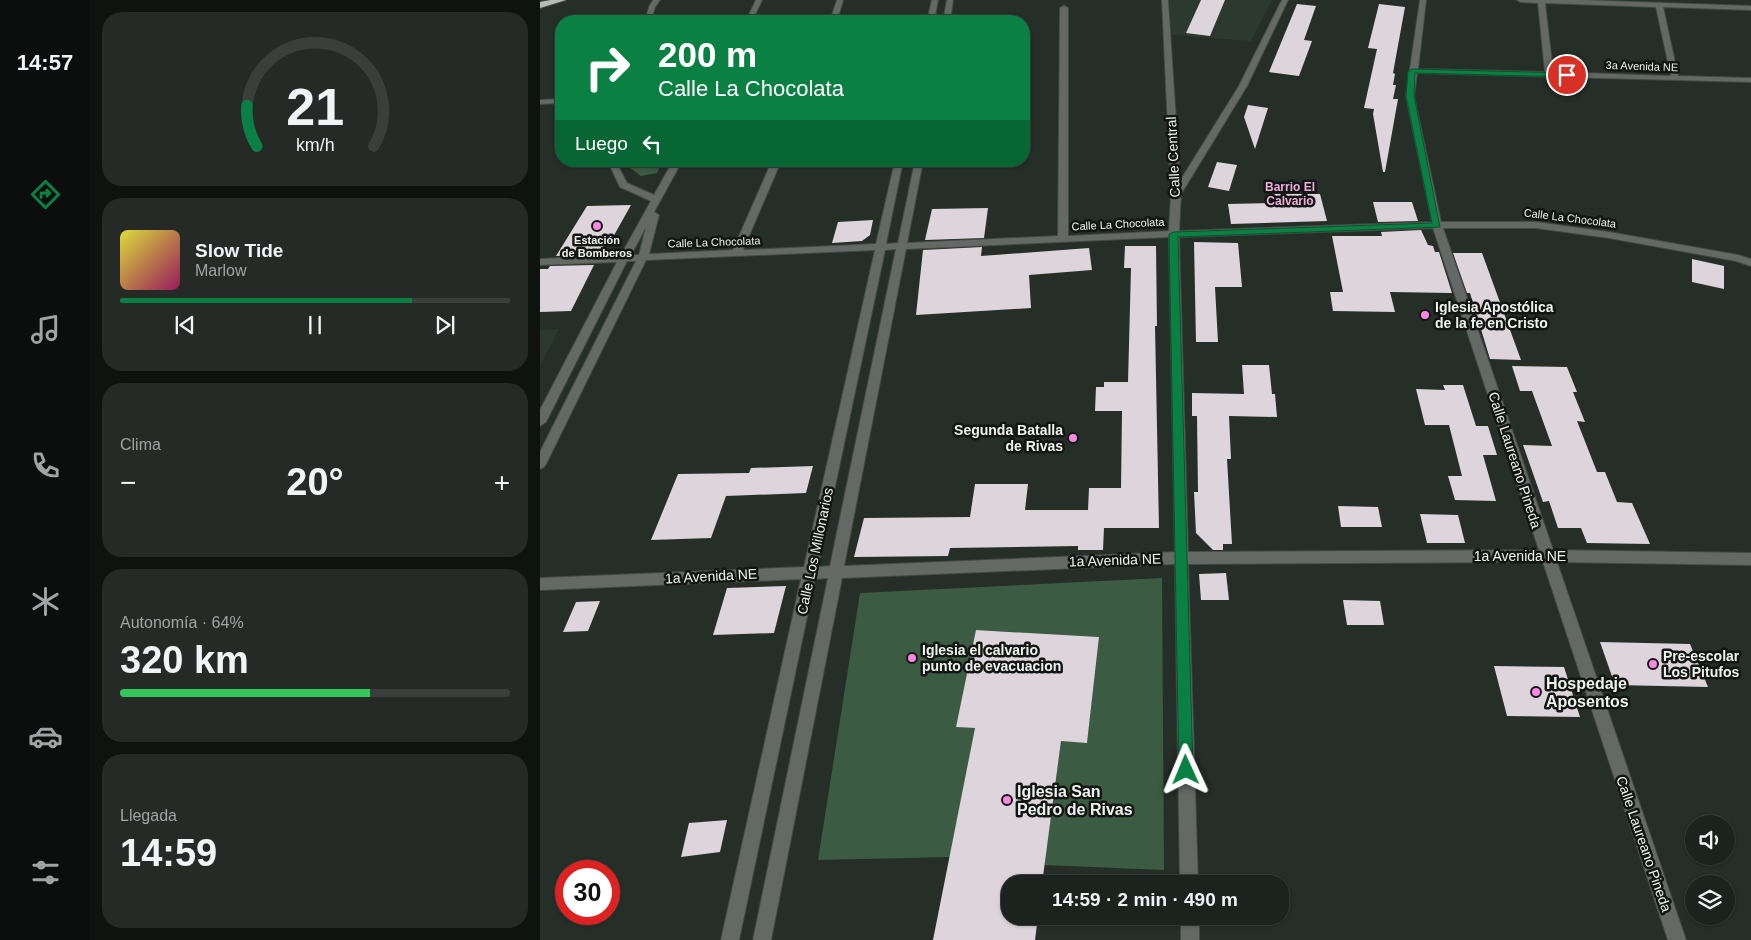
<!DOCTYPE html>
<html lang="es">
<meta charset="utf-8">
<style>
body{margin:0;font-family:Arial,sans-serif;background:#252a27;color:#f1f3f6;height:100vh;display:flex;flex-direction:column;font-size:19px;white-space:nowrap}
*{box-sizing:border-box;margin:0}
p{font-size:16px;color:#a0a4a4}
.icon{flex:none;width:28px;height:28px;fill:none;stroke:currentColor;stroke-width:2;stroke-linecap:round;stroke-linejoin:round}
.map{position:relative;flex:1;overflow:hidden}
.sheet{display:flex;flex-direction:column;gap:12px;padding:12px;background:#0f1310;width:450px}
.sheet>*{flex:none}
.banner{position:absolute;left:15px;top:15px;width:475px;height:152px;border-radius:20px;box-shadow:0 1px 4px #0004,0 0 0 1px #3a3f3c;background:#0b8043;color:#fff;overflow:hidden}
.controls{position:absolute;left:1145px;top:815px;display:grid;gap:10px}
.controls a{display:grid;place-items:center;width:50px;height:50px;border-radius:50%;background:#1c221e;box-shadow:0 1px 4px #0004,0 0 0 1px #3a3f3c;font-size:25px}
.speed{position:absolute;left:15px;top:860px;display:flex;gap:10px;font-size:25px;font-weight:700;text-align:center}
.speed>*{display:grid;place-content:center;width:65px;height:65px;border-radius:50%;background:#1c221e;box-shadow:0 1px 4px #0004,0 0 0 1px #3a3f3c;line-height:1}
.speed .limit{border:8px solid #d22;background:#fff;color:#111}
.pin{position:absolute;display:grid;place-items:center;width:42px;height:42px;color:#fff;margin:-21px;border:2px solid #fff;border-radius:50%;box-shadow:0 1px 5px #0007}
.me{position:absolute;width:55px;margin:-28px;rotate:359deg;stroke-linejoin:round;filter:drop-shadow(0 0 4px #0008)}
.turn{display:flex;align-items:center;gap:18px;height:105px;padding:0 20px;font-size:22px}
.turn .icon{width:65px;height:65px;stroke-width:2.5}
.turn b{display:block;font-size:35px;line-height:42px}
.then{display:flex;align-items:center;height:48px;padding:0 20px;background:#0003;gap:10px;font-size:19px}
.big{font-size:38px;font-weight:600;line-height:1.1}
.sheet .tile{flex:1;display:flex;flex-direction:column;justify-content:center;gap:8px;min-width:0;padding:0 18px;border-radius:20px;background:#252a27}
.sheet .dial{align-items:center;gap:0}
.dial svg{height:130px;overflow:visible;fill:none;stroke:#3a3f3c;stroke-width:7;stroke-linecap:round;text-anchor:middle}
.dial text{fill:#f1f3f6;stroke:none}
.song{display:flex;align-items:center;gap:15px}
.cover{width:60px;height:60px;border-radius:8px;background:linear-gradient(135deg,hsl(60 70% 55%),hsl(330 70% 35%))}
.played{height:5px;border-radius:2px;background:linear-gradient(90deg,#0b8043 75%,#3a3f3c 75%)}
.keys{display:flex;justify-content:space-around;direction:ltr}
.heat{display:flex;justify-content:space-between;align-items:center;font-size:28px;direction:ltr}
.charge{height:8px;border-radius:4px;background:linear-gradient(90deg,#34c759 64%,#3a3f3c 0)}
.trip{position:absolute;left:461px;top:875px;width:288px;height:50px;border-radius:20px;background:#1c221e;box-shadow:0 1px 4px #0004,0 0 0 1px #3a3f3c;font-weight:600;line-height:50px;text-align:center}
main{display:flex;flex:1;min-height:0}
.dock{display:flex;flex-direction:column;width:90px;justify-content:space-around;align-items:center;background:#0b0e0c;color:#a0a4a4}
.dock .icon{width:35px;height:35px}
.dock .current{color:#0b8043}
.dock b{font-size:22px;color:#f1f3f6}
.map>svg:first-child{display:block}
.built{fill:#2c392f}
.green{fill:#3c5b43}
.building{fill:#ded4db}
.lines{fill:none;stroke-linecap:round;stroke-linejoin:round}
.minor-casing{stroke:#424a44;stroke-width:2}
.highway-casing{stroke:#424a44;stroke-width:2}
.minor{fill:#656966;fill-rule:evenodd}
.highway{fill:#b4beb6;fill-rule:evenodd}
.route{fill:#0b8043;stroke:#07532c}
.poi-dot{fill:#fc86e4;stroke:#121512;stroke-width:2}
.labels{text-anchor:middle;stroke-width:5;stroke-linejoin:round;paint-order:stroke}
.far-street-label{font-size:11px;fill:#eef3ef;stroke:#121512}
.far-poi-label{font-size:11px;font-weight:bold;fill:#eef3ef;stroke:#121512}
.far-neighbourhood-label{font-size:12px;font-weight:bold;fill:#eeadde;stroke:#121512}
.street-label{font-size:14px;fill:#eef3ef;stroke:#121512}
.poi-label{font-size:14px;font-weight:bold;fill:#eef3ef;stroke:#121512;text-anchor:start}
.near-poi-label{font-size:16px;font-weight:bold;fill:#eef3ef;stroke:#121512;text-anchor:start}
</style>
<main>
<nav class="dock">
<b>14:57</b>
<svg class="icon current" aria-label="directions" viewBox="0 0 24 24"><path d="M12 3l9 9-9 9-9-9zM9 14v-3h6M13 9l2 2-2 2"/></svg>
<svg class="icon" aria-label="music" viewBox="0 0 24 24"><path d="M9 18V5l10-2v13"/><circle cx="6" cy="18" r="3"/><circle cx="16" cy="16" r="3"/></svg>
<svg class="icon" aria-label="phone" viewBox="0 0 24 24"><path d="M5 4h4l2 5-3 2q2 4 5 5l2-3 5 2v4C11 20 4 13 5 4z"/></svg>
<svg class="icon" aria-label="climate" viewBox="0 0 24 24"><path d="M12 3v18M4 7l16 10M4 17L20 7"/></svg>
<svg class="icon" aria-label="car" viewBox="0 0 24 24"><path d="M5 17H2v-5l4-1 3-4h7l3 4 3 1v5h-3M9 17h6M6 11h13"/><circle cx="7" cy="17" r="2"/><circle cx="17" cy="17" r="2"/></svg>
<svg class="icon" aria-label="filters" viewBox="0 0 24 24"><path d="M4 7h16M4 17h16"/><circle cx="9" cy="7" r="2"/><circle cx="15" cy="17" r="2"/></svg>
</nav>
<section class="sheet">
<div class="tile dial"><svg viewBox="0 0 100 80">
<path d="M14 69A42 42 0 1 1 86 69"/>
<path d="M14 69A42 42 0 0 1 8 44" stroke="#0b8043"/>
<text x="50" y="56" font-size="32" font-weight="700">21</text>
<text x="50" y="72" font-size="11">km/h</text>
</svg></div>
<div class="tile">
<div class="song"><i class="cover"></i><div><b>Slow Tide</b><p>Marlow</p></div></div>
<div class="played"></div>
<div class="keys"><svg class="icon" aria-label="previous" viewBox="0 0 24 24"><path d="M18 5L8 12l10 7zM5 5v14"/></svg><svg class="icon" aria-label="pause" viewBox="0 0 24 24"><path d="M8 5v14M16 5v14"/></svg><svg class="icon" aria-label="next" viewBox="0 0 24 24"><path d="M6 5l10 7-10 7zM19 5v14"/></svg></div>
</div>
<div class="tile"><p>Clima</p>
<div class="heat"><a>−</a><b class="big">20°</b><a>+</a></div>
</div>
<div class="tile"><p>Autonomía · 64%</p><b class="big">320 km</b><div class="charge"></div></div>
<div class="tile"><p>Llegada</p><b class="big">14:59</b></div>
</section>
<div class="map">
<svg width="1211" height="940" viewBox="0 0 1211 940">
<rect width="100%" height="100%" fill="#262e28"/>
<!-- built -->
<g class="built">
<polygon points="629,0 732,0 711,41 631,35"/>
<polygon points="19,329 0,366 0,330"/>
</g>
<!-- green -->
<g class="green">
<polygon points="87,161 122,161 117,173 101,176 86,165"/>
<polygon points="622,578 624,870 504,865 521,741 547,742 559,637 437,630 416,727 435,728 410,857 278,860 320,593"/>
</g>
<!-- building -->
<g class="building">
<polygon points="661,0 685,0 670,36 646,33"/>
<polygon points="757,4 776,6 764,40 772,41 759,76 729,72"/>
<polygon points="839,4 865,7 853,73 855,74 853,85 856,85 853,99 858,99 845,172 843,172 833,114 834,109 824,108 837,49 828,48"/>
<polygon points="708,105 728,108 715,149 704,117"/>
<polygon points="677,162 697,165 689,191 668,187"/>
<polygon points="730,194 780,194 787,221 691,224 688,204 733,203"/>
<polygon points="833,202 872,202 878,221 838,222"/>
<polygon points="91,205 68,246 64,246 60,254 16,256 47,206"/>
<polygon points="448,208 444,238 385,240 392,209"/>
<polygon points="333,220 330,235 322,241 292,243 298,222"/>
<polygon points="881,230 888,245 893,246 895,252 899,252 912,293 850,292 855,312 793,311 790,292 803,292 792,236 842,236 841,232"/>
<polygon points="654,242 698,243 702,287 675,287 678,342 656,342"/>
<polygon points="585,246 616,246 617,326 615,326 619,528 564,528 563,550 538,550 538,546 410,548 408,556 314,557 324,518 430,517 435,484 488,484 485,510 548,510 549,488 581,488 582,411 555,411 556,387 564,387 564,382 588,382 591,268 584,268"/>
<polygon points="442,247 441,256 549,248 552,270 489,275 491,308 376,315 383,250"/>
<polygon points="913,253 942,253 981,360 950,359 930,293 927,293"/>
<polygon points="1152,259 1184,266 1184,289 1152,282"/>
<polygon points="54,265 31,311 0,312 0,269 8,269 10,266"/>
<polygon points="702,365 729,365 732,394 735,394 737,417 689,416 691,459 687,459 692,544 683,544 683,550 673,550 656,533 654,492 658,492 657,416 652,416 652,393 704,394"/>
<polygon points="972,366 1027,367 1037,392 1033,392 1045,422 1037,421 1057,472 1065,472 1077,502 1092,503 1110,544 1047,543 1041,528 1018,528 1009,501 1003,502 983,445 1012,446 992,391 980,391"/>
<polygon points="903,385 923,385 936,426 948,426 957,455 943,455 956,501 915,500 908,476 922,476 909,425 885,425 876,389 905,390"/>
<polygon points="273,466 266,493 186,496 171,538 111,540 138,474 209,473 211,468"/>
<polygon points="798,506 838,507 842,527 801,527"/>
<polygon points="880,514 918,515 925,543 887,543"/>
<polygon points="686,573 689,600 661,600 659,574"/>
<polygon points="246,586 234,633 173,635 187,588"/>
<polygon points="803,600 840,601 844,625 807,625"/>
<polygon points="60,601 48,631 23,632 36,602"/>
<polygon points="436,630 559,637 547,743 521,741 502,884 470,884 470,916 498,916 495,940 393,940 435,728 416,727"/>
<polygon points="1060,642 1150,644 1168,687 1075,685"/>
<polygon points="954,666 1024,667 1040,717 967,716"/>
<polygon points="187,820 180,852 141,857 149,823"/>
</g>
<g class="lines">
<defs>
<g id="minor">
<polygon points="113,0 120,0 115,7 111,21 105,21 109,7"/>
<polygon points="216,0 222,0 212,21 206,21"/>
<polygon points="297,0 303,0 297,21 290,21"/>
<polygon points="392,0 398,0 394,21 387,21"/>
<polygon points="407,0 413,0 410,21 403,21"/>
<path d="M622 0H628L640 181 699 86 742 0H748L707 86 641 194 639 231 892 222 866 96 880 0H886L878 69 1005 72 998 3 980 2 977 0H1040L1211 6V10L1123 7 1138 76 1211 78V82L877 73 874 96 901 222H996L1069 232 1198 255 1211 259V266L1196 261 1069 238 996 228H903L1013 550 1211 553V565L1017 562 1146 940H1128L1003 562 648 564 658 884H640L635 564 302 578 231 940H213L288 578 275 579 199 940H181L261 579 0 590V578L264 567 335 250 106 260 6 464 4 467 0 469V452L96 261H87L6 422 0 426V410L77 262 0 265V259L81 255 111 201 80 187 71 168 73 161H81L79 168 87 183 114 195 133 161H142L114 212 119 215 109 254 193 250 232 161H241L203 250 336 244 355 161H363L346 244 358 243 375 161H383L367 243 518 236 520 8 524 6 528 8V236L629 231 631 194ZM1005 3 1116 7 1131 76 1013 72ZM106 227 99 255H91ZM893 228 999 550 648 552 639 237ZM629 237 635 552 304 566 366 249ZM356 249 290 566 278 567 345 250Z"/>
<polygon points="21,99 21,103 0,104 0,100"/>
<rect x="641" y="916" width="18" height="24"/>
</g>
<polygon id="highway" points="11,0 26,0 0,8 0,2"/>
</defs>
<!-- minor casing -->
<use href="#minor" class="minor-casing"/>
<!-- highway casing -->
<use href="#highway" class="highway-casing"/>
<!-- minor -->
<use href="#minor" class="minor"/>
<!-- highway -->
<use href="#highway" class="highway"/>
</g>
<!-- route -->
<polygon class="route" points="872,69 1027,73 1030,75 1027,77 875,73 874,96 900,227 638,237 653,770 651,776 646,778 641,776 639,770 629,234 634,232 892,223 866,96 868,71"/>
<!-- markers -->
<g class="poi-dot">
<circle cx="57" cy="226" r="5"/>
<circle cx="885" cy="315" r="5"/>
<circle cx="533" cy="438" r="5"/>
<circle cx="372" cy="658" r="5"/>
<circle cx="1113" cy="664" r="5"/>
<circle cx="996" cy="692" r="5"/>
<circle cx="467" cy="800" r="5"/>
</g>
<g class="labels">
<!-- far-street labels -->
<g class="far-street-label">
<text transform="translate(1102 66) rotate(2)" y="4">3a Avenida NE</text>
<text transform="translate(1030 218) rotate(7)" y="4">Calle La Chocolata</text>
<text transform="translate(578 224) rotate(-3)" y="4">Calle La Chocolata</text>
<text transform="translate(174 242) rotate(-2)" y="4">Calle La Chocolata</text>
</g>
<!-- far-poi labels -->
<g class="far-poi-label">
<text x="57" y="244">Estación<tspan x="57" dy="13">de Bomberos</tspan></text>
</g>
<!-- far-neighbourhood labels -->
<g class="far-neighbourhood-label">
<text x="750" y="191">Barrio El<tspan x="750" dy="14">Calvario</tspan></text>
</g>
<!-- street labels -->
<g class="street-label">
<text transform="translate(633 157) rotate(-93)" y="5">Calle Central</text>
<text transform="translate(975 460) rotate(72)" y="5">Calle Laureano Pineda</text>
<text transform="translate(275 551) rotate(-78)" y="5">Calle Los Millonarios</text>
<text x="980" y="561">1a Avenida NE</text>
<text transform="translate(575 560) rotate(-2)" y="5">1a Avenida NE</text>
<text transform="translate(171 576) rotate(-3)" y="5">1a Avenida NE</text>
<text transform="translate(1104 844) rotate(71)" y="5">Calle Laureano Pineda</text>
</g>
<!-- poi labels -->
<g class="poi-label">
<text x="895" y="312">Iglesia Apostólica<tspan x="895" dy="16">de la fe en Cristo</tspan></text>
<text x="523" y="435" text-anchor="end">Segunda Batalla<tspan x="523" dy="16">de Rivas</tspan></text>
<text x="382" y="655">Iglesia el calvario<tspan x="382" dy="16">punto de evacuacion</tspan></text>
<text x="1123" y="661">Pre-escolar<tspan x="1123" dy="16">Los Pitufos</tspan></text>
</g>
<!-- near-poi labels -->
<g class="near-poi-label">
<text x="1006" y="689">Hospedaje<tspan x="1006" dy="18">Aposentos</tspan></text>
<text x="477" y="797">Iglesia San<tspan x="477" dy="18">Pedro de Rivas</tspan></text>
</g>
</g>
</svg>
<div class="controls">
<a><svg class="icon" aria-label="sound" viewBox="0 0 24 24"><path d="M4 9h4l5-4v14l-5-4H4zM17 9q2 3 0 6"/></svg></a>
<a><svg class="icon" aria-label="layers" viewBox="0 0 24 24"><path d="M12 4l9 5-9 5-9-5zM3 14l9 5 9-5"/></svg></a>
</div>
<div class="speed"><div class="limit">30</div></div>
<div class="pin" style="left:1027px;top:75px;background:#d93025"><svg class="icon" aria-label="arrive" viewBox="0 0 24 24"><path d="M6 21V4h12l-3 4 3 4H6"/></svg></div>
<svg class="me" style="left:646px;top:770px" viewBox="-20 -20 40 40"><path d="M0-17L14 15 0 8-14 15z" fill="#0b8043" stroke="#fff" stroke-width="4"/></svg>
<div class="trip">14:59 · 2 min · 490 m</div>
<div class="banner">
<div class="turn"><svg class="icon" aria-label="right" viewBox="0 0 24 24"><path d="M7 20v-9h11M14 6l5 5-5 5"/></svg><div><b>200 m</b>Calle La Chocolata</div></div>
<div class="then">Luego<svg class="icon" aria-label="left" viewBox="0 0 24 24"><path d="M17 20v-9H6M10 6l-5 5 5 5"/></svg></div>
</div>
</div>
</main>
